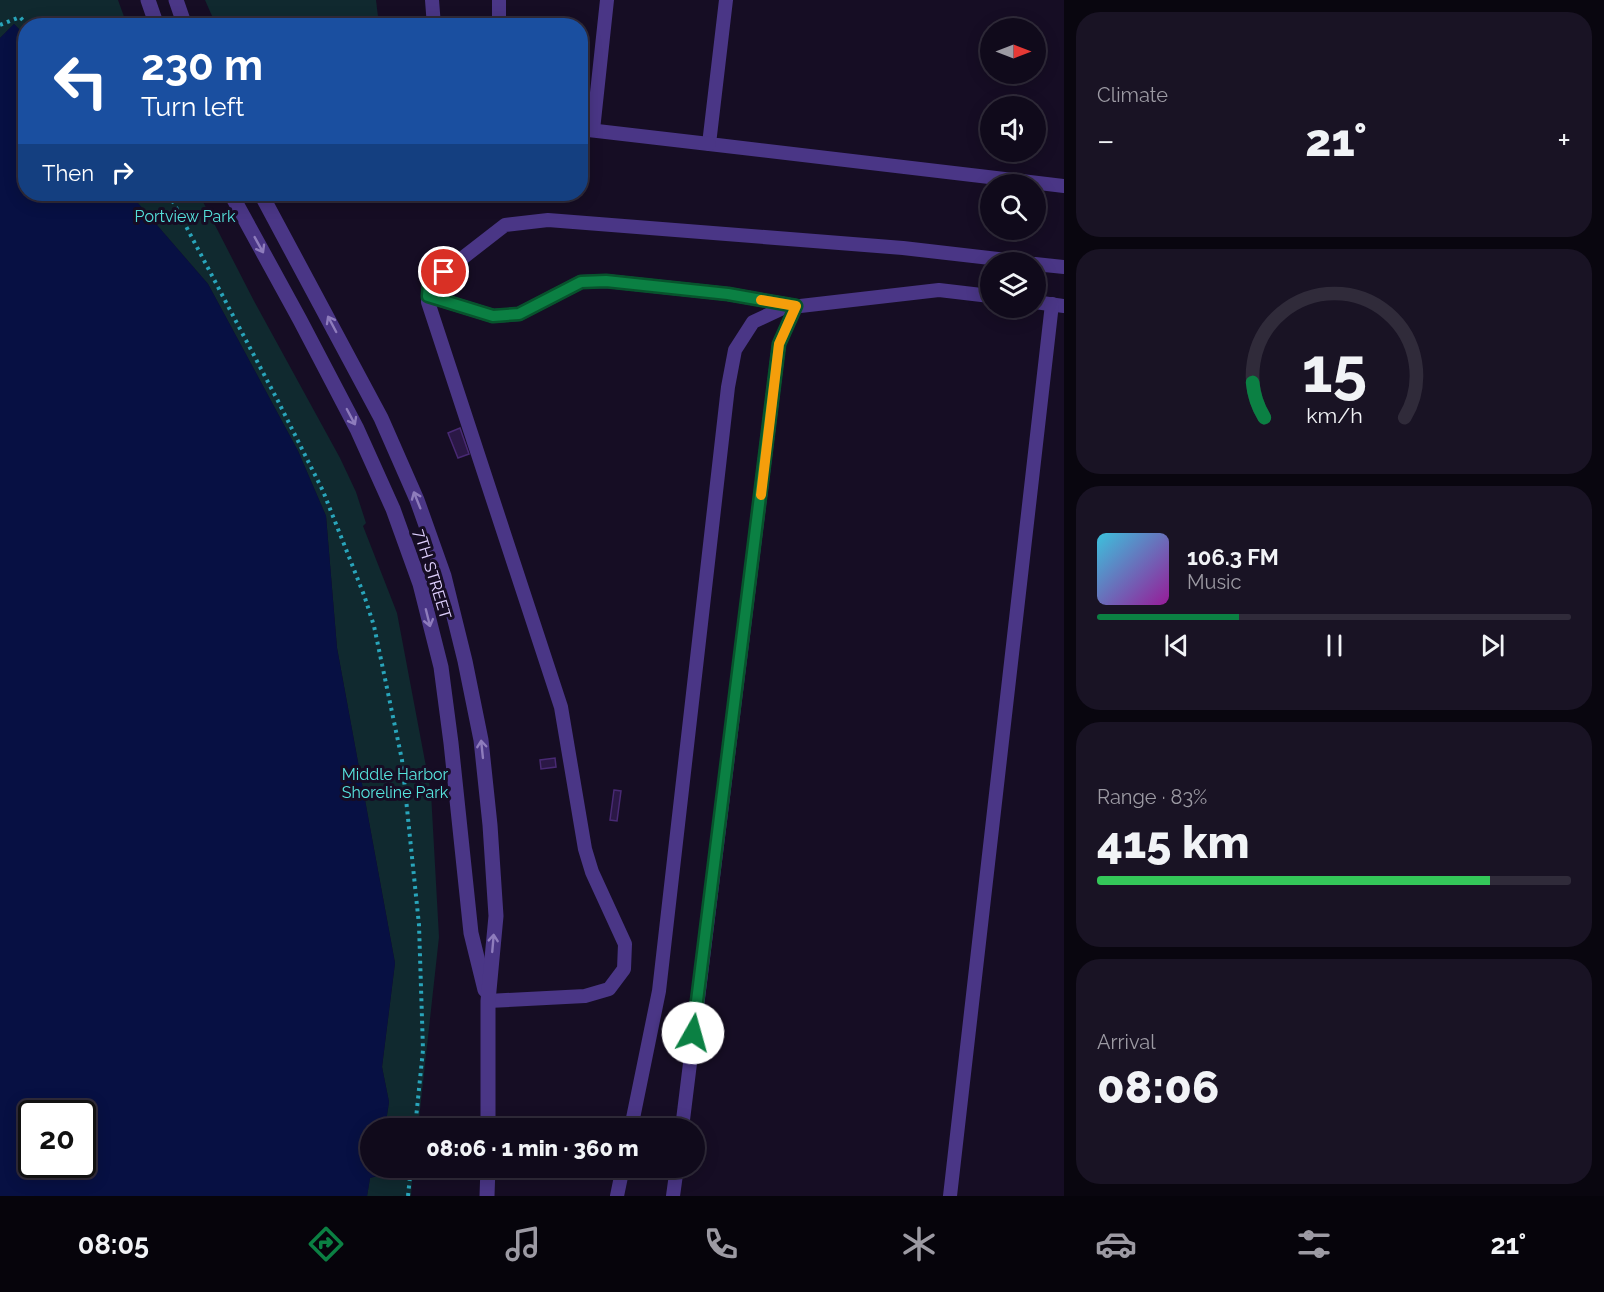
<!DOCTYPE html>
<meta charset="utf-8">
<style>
body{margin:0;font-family:Raleway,sans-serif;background:#191324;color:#f1f3f6;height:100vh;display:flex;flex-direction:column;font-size:22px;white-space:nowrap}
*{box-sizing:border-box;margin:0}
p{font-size:20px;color:#9c9aa3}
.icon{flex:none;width:33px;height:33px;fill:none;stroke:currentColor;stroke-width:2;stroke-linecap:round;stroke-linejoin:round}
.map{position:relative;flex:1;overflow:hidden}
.details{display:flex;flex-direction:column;gap:12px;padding:12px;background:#09060f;width:540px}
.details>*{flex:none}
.guide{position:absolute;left:18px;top:18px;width:570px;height:183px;border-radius:24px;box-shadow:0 3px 15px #0003,0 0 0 2px #302b3a;background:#1a4fa0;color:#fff;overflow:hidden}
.needle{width:39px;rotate:90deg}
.tools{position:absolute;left:980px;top:18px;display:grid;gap:12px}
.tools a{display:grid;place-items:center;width:66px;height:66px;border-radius:50%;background:#100a1b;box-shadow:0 3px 15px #0003,0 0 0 2px #302b3a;font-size:30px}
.speed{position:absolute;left:18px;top:1100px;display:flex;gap:12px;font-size:30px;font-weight:700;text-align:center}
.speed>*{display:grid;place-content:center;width:78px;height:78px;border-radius:50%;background:#100a1b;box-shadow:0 3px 15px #0003,0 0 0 2px #302b3a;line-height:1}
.speed .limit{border:3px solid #111;border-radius:9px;background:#fff;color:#111}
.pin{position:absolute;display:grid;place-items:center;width:51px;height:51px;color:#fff;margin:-26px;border:3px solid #fff;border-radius:50%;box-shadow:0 2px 6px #0007}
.me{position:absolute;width:66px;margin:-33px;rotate:7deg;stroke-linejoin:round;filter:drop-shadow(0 0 4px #0008)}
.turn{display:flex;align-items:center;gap:21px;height:126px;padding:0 24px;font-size:27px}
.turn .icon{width:78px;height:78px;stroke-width:2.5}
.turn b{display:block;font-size:42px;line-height:51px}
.then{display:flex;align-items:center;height:57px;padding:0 24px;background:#0003;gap:12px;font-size:22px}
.big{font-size:45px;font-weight:800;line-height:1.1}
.details .card{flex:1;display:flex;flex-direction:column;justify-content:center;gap:9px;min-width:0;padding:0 21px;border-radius:24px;background:#191324}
.details .dial{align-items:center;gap:0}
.dial svg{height:156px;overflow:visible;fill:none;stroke:#302b3a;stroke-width:7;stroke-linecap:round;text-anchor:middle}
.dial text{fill:#f1f3f6;stroke:none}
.song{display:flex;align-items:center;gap:18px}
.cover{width:72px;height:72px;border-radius:9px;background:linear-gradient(135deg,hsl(190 70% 55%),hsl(300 70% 35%))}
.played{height:6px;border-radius:3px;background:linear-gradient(90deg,#0b8043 30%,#302b3a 30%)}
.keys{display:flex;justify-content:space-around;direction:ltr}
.heat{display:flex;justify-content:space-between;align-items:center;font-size:33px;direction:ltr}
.charge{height:9px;border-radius:4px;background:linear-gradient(90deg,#34c759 83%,#302b3a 0)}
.trip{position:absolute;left:360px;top:1118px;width:345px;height:60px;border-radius:30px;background:#100a1b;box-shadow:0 3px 15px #0003,0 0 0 2px #302b3a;font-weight:800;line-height:60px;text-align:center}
.menu{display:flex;height:96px;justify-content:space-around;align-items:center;background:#06040b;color:#9c9aa3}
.menu .icon{width:42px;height:42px}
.menu .active{color:#0b8043}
.menu b{font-size:27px;color:#f1f3f6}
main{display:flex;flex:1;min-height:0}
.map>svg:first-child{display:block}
.green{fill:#10292f}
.water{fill:#071043;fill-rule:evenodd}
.building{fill:#2b1846;stroke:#482973;stroke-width:1.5}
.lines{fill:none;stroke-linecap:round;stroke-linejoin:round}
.path{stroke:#29a5bb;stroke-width:4;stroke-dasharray:3 4.5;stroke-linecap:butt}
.service{stroke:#4a3686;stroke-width:14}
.tertiary{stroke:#4a3686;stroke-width:15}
.oneway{stroke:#8e7cbc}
.route-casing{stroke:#07532c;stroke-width:15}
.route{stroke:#0b8043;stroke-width:10}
.slow{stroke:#f59e0b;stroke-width:10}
.labels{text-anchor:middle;stroke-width:6;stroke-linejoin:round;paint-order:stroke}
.park-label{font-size:16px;fill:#57e5df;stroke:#160d24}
.street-label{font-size:16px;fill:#e0d1ff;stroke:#160d24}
</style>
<main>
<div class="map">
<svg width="1064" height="1196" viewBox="0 0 1064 1196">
<rect width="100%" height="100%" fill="#160d24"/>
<!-- green -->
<g class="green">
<polygon points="0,0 118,0 127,25 26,26 25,35 14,24 0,38"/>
<polygon points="205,0 376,0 379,25 216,25"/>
<polygon points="130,194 199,194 254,301 340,458 356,492 366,523 363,526 397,613 431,793 439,937 418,1128 385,1128 389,1102 382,1067 395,963 337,648 326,516 298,451 208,284"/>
<polygon points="380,1167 413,1167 411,1196 367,1196 370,1178 381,1175"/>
</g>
<!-- water -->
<path class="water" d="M14 24 25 35 26 194H130L208 284 298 451 326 516 337 648 395 963 382 1067 389 1102 385 1128H370V1167H380L381 1175 370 1178 367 1196H0V38ZM32 1113H82V1164H32Z"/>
<!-- building -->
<g class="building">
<polygon points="460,428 469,454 458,458 448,433"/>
<polygon points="555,758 556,767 541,769 540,760"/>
<polygon points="614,790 621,791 617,821 610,820"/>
</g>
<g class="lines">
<!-- path -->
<g class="path">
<polyline points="0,25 20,17 28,26"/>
<polyline points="169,194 278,401 323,491 364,595 374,626 402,760 419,925 423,1050 415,1128"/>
<polyline points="408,1196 411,1167"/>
</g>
<!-- service -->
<g class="service">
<polyline points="432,0 434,26"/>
<polyline points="726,0 709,144 1064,186"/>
<polyline points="499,26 499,0"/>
<polyline points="580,129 709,144"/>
<polyline points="593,130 607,0"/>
<polyline points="1035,264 1064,267"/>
<polyline points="428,296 493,316 519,314 581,282 606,281 728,294 796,306 779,344 682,1128"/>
<polyline points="1035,302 1064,306"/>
<polyline points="488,1001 585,996 609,989 624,969 625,944 592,872 585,849 561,707 428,302 429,284 505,225 548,220 903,248 1025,262"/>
<polyline points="631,1128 659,991 728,387 735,350 753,322 783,308 939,290 990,296"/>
<polyline points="617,1196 623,1167"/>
<polyline points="673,1196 677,1167"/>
<polyline points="950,1196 1052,304"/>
</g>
<!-- tertiary -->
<g class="tertiary">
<polyline points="148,0 157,26"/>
<polyline points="176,0 185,26"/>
<polyline points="231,194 300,320 357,429 393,509 420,584 441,667 451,743 471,933 485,990"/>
<polyline points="261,194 381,418 417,500 444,576 465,661 481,740 490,825 496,916 488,1001 488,1128"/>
<polyline points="487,1196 488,1167"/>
</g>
</g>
<!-- one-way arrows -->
<defs><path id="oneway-shaft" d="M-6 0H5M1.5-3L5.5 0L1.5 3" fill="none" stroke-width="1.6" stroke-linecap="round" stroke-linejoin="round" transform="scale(1.5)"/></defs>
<g class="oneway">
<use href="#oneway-shaft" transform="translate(259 245) rotate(61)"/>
<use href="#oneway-shaft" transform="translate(332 324) rotate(-118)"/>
<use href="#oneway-shaft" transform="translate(351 417) rotate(62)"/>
<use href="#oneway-shaft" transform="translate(417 500) rotate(-112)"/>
<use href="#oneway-shaft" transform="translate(428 618) rotate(76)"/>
<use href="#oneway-shaft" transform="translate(482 749) rotate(-96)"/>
<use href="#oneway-shaft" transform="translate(493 943) rotate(-85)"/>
</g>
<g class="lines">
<defs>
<polyline id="route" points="444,272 429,284 428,296 493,316 519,314 581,282 606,281 728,294 796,306 779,344 693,1033"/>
</defs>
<!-- route casing -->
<use href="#route" class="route-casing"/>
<!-- route -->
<use href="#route" class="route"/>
<!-- slow -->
<polyline class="slow" points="761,495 779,344 796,306 761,300"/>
</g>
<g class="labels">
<!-- park labels -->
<g class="park-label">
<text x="185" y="222">Portview Park</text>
<text x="395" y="780">Middle Harbor<tspan x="395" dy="18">Shoreline Park</tspan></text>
</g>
<!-- street labels -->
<g class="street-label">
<text transform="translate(433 574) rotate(73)" y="6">7TH STREET</text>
</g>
</g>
</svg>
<div class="tools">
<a><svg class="needle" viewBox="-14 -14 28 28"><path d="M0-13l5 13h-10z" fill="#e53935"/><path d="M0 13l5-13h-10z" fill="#9c9aa3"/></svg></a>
<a><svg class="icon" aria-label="sound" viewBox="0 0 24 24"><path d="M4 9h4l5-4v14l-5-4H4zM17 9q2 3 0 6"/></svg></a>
<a><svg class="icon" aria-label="search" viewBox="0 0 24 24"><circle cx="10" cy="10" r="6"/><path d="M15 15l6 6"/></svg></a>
<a><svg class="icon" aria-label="layers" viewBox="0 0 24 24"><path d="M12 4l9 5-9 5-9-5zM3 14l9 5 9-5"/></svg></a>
</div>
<div class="speed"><div class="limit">20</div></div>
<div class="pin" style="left:444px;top:272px;background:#d93025"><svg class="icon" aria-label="arrive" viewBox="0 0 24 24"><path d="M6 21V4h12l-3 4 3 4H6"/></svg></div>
<svg class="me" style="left:693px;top:1033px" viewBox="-20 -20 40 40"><circle r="19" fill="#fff"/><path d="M0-13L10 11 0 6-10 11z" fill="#0b8043"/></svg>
<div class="trip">08:06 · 1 min · 360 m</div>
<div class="guide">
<div class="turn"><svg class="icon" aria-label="left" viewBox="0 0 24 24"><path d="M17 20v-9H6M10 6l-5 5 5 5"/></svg><div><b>230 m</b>Turn left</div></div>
<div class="then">Then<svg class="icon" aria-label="right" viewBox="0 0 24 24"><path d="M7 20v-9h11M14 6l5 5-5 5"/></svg></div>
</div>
</div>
<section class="details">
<div class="card"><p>Climate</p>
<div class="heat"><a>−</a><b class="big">21°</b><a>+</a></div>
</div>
<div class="card dial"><svg viewBox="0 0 100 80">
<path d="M14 69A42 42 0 1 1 86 69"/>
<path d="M14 69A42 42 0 0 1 8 51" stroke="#0b8043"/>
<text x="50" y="56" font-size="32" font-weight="700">15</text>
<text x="50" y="72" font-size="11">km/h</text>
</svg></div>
<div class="card">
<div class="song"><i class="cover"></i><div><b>106.3 FM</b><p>Music</p></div></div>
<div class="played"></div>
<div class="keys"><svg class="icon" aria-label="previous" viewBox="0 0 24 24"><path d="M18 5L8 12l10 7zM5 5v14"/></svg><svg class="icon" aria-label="pause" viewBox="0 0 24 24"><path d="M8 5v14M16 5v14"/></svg><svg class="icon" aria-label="next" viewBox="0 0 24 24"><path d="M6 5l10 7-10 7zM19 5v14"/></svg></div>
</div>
<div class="card"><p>Range · 83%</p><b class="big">415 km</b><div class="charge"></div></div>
<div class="card"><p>Arrival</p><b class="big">08:06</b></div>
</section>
</main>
<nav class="menu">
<b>08:05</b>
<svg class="icon active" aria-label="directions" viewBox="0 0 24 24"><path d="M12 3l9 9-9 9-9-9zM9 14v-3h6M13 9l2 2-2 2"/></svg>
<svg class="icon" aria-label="music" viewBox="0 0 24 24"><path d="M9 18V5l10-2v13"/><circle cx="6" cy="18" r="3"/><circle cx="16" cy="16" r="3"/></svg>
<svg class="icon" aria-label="phone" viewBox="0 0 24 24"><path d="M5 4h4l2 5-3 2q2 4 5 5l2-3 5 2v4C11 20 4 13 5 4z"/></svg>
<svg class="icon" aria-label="climate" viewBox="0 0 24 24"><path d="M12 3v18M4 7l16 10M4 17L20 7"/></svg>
<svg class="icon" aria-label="car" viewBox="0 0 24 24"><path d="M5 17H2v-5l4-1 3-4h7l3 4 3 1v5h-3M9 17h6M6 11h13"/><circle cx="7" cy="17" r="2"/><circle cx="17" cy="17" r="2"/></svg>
<svg class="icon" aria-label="filters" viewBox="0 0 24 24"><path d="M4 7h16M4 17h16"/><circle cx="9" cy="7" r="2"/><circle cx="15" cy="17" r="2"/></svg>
<b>21°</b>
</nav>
